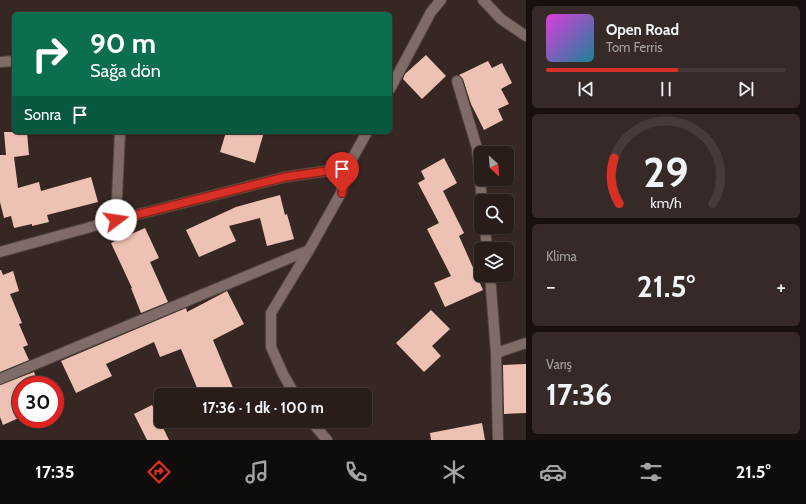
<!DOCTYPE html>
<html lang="tr">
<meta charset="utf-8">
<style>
body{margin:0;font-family:Cabin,sans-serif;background:#352a27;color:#f1f3f6;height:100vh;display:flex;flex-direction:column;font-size:15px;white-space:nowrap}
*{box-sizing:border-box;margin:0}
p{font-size:13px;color:#a5a2a2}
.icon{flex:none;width:22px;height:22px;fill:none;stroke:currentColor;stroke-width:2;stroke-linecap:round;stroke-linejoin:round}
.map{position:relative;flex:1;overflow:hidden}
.panel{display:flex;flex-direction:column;gap:6px;padding:6px;background:#17100e;width:280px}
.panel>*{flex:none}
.hud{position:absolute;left:12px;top:12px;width:380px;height:122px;border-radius:6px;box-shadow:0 1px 3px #0004,0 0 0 1px #453b39;background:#0b6e4f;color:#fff;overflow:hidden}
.needle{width:26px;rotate:154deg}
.controls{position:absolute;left:474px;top:146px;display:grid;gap:8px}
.controls a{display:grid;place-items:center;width:40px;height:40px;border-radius:6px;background:#291d1a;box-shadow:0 1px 3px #0004,0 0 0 1px #453b39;font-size:20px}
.speed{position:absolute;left:12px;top:376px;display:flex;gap:8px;font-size:20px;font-weight:700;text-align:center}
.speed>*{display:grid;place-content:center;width:52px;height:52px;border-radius:50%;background:#291d1a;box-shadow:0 1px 3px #0004,0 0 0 1px #453b39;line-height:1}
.speed .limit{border:6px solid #d22;background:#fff;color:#111}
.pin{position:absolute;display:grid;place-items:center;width:34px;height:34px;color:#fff;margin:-41px -17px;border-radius:50% 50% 50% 0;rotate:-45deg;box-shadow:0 0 4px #0007}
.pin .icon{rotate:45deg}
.me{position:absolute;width:44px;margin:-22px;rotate:76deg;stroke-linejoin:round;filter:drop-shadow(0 0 3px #0008)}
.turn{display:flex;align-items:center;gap:14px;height:84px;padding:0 12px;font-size:18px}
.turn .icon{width:52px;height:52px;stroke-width:2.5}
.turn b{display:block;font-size:28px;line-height:34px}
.then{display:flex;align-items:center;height:38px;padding:0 12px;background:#0003;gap:8px;font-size:15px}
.big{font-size:30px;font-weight:700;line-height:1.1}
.panel .widget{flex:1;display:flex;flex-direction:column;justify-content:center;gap:6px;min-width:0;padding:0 14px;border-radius:6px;background:#352a27}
.panel .dial{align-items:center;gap:0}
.dial svg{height:104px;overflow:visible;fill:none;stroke:#453b39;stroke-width:7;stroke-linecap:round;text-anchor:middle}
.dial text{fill:#f1f3f6;stroke:none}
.song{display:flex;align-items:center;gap:12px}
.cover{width:48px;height:48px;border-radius:6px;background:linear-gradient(135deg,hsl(300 70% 55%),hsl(190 70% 35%))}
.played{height:4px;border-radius:2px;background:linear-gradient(90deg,#d93025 55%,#453b39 55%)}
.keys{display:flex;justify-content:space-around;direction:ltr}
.heat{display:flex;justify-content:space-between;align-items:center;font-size:22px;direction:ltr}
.trip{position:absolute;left:154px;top:388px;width:218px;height:40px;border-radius:6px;background:#291d1a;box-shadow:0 1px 3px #0004,0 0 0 1px #453b39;font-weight:700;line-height:40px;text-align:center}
.menu{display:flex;height:64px;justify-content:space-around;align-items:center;background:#100c0a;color:#a5a2a2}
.menu .icon{width:28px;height:28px}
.menu .current{color:#d93025}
.menu b{font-size:18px;color:#f1f3f6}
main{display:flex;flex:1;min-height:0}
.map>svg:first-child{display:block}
.building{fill:#edc2b5}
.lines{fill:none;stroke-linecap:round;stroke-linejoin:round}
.street-casing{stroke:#514440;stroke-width:12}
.street{stroke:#7f6c66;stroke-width:10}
.route-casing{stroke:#8d1f18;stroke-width:10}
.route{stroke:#d93025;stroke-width:7}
</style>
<main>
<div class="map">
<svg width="526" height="440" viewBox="0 0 526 440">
<rect width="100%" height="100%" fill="#372722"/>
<!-- building -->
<g class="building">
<polygon points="426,55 446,76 422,99 403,79 405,74"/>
<polygon points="488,61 492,68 502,63 512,83 501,89 509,104 498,109 503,120 484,130 471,104 463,79 459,75"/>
<polygon points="4,132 27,132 29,155 14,157 18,188 39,182 41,191 91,177 98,202 47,215 49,222 32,226 32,224 14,228 11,216 4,218 0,202 0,155 6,155"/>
<polygon points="226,132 264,132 255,163 220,152"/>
<polygon points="444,158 457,183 443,191 464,233 459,236 483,290 445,307 434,283 451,276 427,229 439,223 418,183 425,179 421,171"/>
<polygon points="280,195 285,215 287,214 294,239 267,246 260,218 229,226 236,241 199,257 186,230 236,207"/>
<polygon points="145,228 159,258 150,262 168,302 141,313 131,288 132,288 111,243"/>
<polygon points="0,270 1,270 3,275 13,271 19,291 10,294 22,323 19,324 28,345 23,347 29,360 0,372"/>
<polygon points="227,291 244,324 213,340 236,395 200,395 181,349 160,357 154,342 106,364 112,376 76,393 61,361 186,308 187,312"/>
<polygon points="431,310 450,329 432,346 441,356 424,372 396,343"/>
<polygon points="526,364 526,413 504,414 503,365"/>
<polygon points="34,372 39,385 21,385 21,417 3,425 0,417 0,385"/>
<polygon points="152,405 169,440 147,440 134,414"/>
<polygon points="482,423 485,440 431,440 430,433"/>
</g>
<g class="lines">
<defs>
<g id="street">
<polyline points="483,0 501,19 526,36"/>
<polyline points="0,62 14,61"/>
<polyline points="457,81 477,148 482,201"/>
<polyline points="390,89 431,12 441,0"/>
<polyline points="116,220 120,132"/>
<polyline points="485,227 487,249"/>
<polyline points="0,252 116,220 285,177 347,168"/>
<polyline points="490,275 496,353 498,440"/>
<polyline points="496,353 526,343"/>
<polyline points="0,379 309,250"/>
<polyline points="295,395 283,374 271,347 271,313 309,250 341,193 347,168 367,132"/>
<polyline points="311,421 327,440"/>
</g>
</defs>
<!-- street casing -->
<use href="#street" class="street-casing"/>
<!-- street -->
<use href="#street" class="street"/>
</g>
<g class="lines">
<defs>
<polyline id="route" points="116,220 285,177 347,168 342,193"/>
</defs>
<!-- route casing -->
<use href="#route" class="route-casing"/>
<!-- route -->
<use href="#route" class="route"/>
</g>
</svg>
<div class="controls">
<a><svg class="needle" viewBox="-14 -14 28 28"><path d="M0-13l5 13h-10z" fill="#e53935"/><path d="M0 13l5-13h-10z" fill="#a5a2a2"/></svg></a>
<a><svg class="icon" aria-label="search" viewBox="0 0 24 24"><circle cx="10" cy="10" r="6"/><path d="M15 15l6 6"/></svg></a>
<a><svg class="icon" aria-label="layers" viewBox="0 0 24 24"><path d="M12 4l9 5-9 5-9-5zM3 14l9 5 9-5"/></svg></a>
</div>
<div class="speed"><div class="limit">30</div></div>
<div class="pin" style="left:342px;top:193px;background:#d93025"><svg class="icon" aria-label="arrive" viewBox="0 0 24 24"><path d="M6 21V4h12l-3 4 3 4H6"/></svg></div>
<svg class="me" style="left:116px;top:220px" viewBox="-20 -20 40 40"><circle r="19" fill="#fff"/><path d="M0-13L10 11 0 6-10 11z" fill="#d93025"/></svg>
<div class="trip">17:36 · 1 dk · 100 m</div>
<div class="hud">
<div class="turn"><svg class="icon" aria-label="right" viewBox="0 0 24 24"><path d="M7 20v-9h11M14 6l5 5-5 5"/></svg><div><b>90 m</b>Sağa dön</div></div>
<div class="then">Sonra<svg class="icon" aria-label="arrive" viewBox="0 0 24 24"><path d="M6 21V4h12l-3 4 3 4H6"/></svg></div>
</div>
</div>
<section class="panel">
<div class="widget">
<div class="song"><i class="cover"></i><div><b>Open Road</b><p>Tom Ferris</p></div></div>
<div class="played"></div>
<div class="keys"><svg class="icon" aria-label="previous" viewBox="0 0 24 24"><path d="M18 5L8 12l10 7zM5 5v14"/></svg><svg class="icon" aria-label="pause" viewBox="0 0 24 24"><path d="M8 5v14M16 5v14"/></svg><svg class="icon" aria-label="next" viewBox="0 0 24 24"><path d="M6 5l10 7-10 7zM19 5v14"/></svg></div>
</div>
<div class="widget dial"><svg viewBox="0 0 100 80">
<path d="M14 69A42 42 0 1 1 86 69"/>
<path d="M14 69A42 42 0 0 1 10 34" stroke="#d93025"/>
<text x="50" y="56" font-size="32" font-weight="700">29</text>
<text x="50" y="72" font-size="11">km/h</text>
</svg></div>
<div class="widget"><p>Klima</p>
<div class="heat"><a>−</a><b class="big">21.5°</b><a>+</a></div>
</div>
<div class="widget"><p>Varış</p><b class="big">17:36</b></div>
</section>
</main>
<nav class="menu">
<b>17:35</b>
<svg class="icon current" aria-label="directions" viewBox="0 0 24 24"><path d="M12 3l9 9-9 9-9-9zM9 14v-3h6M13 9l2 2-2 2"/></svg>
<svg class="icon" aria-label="music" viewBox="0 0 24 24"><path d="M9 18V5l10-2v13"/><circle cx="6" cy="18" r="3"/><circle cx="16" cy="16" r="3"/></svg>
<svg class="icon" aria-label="phone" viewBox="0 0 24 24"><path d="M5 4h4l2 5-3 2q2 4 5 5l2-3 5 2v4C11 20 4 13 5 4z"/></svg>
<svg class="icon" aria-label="climate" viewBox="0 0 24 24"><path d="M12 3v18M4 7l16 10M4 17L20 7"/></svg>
<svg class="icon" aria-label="car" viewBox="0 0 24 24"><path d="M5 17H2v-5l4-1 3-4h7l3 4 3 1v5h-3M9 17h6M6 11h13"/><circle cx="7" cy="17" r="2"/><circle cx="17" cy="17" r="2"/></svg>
<svg class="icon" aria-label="filters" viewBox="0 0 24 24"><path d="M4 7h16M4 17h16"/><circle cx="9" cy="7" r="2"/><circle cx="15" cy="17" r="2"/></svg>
<b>21.5°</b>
</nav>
